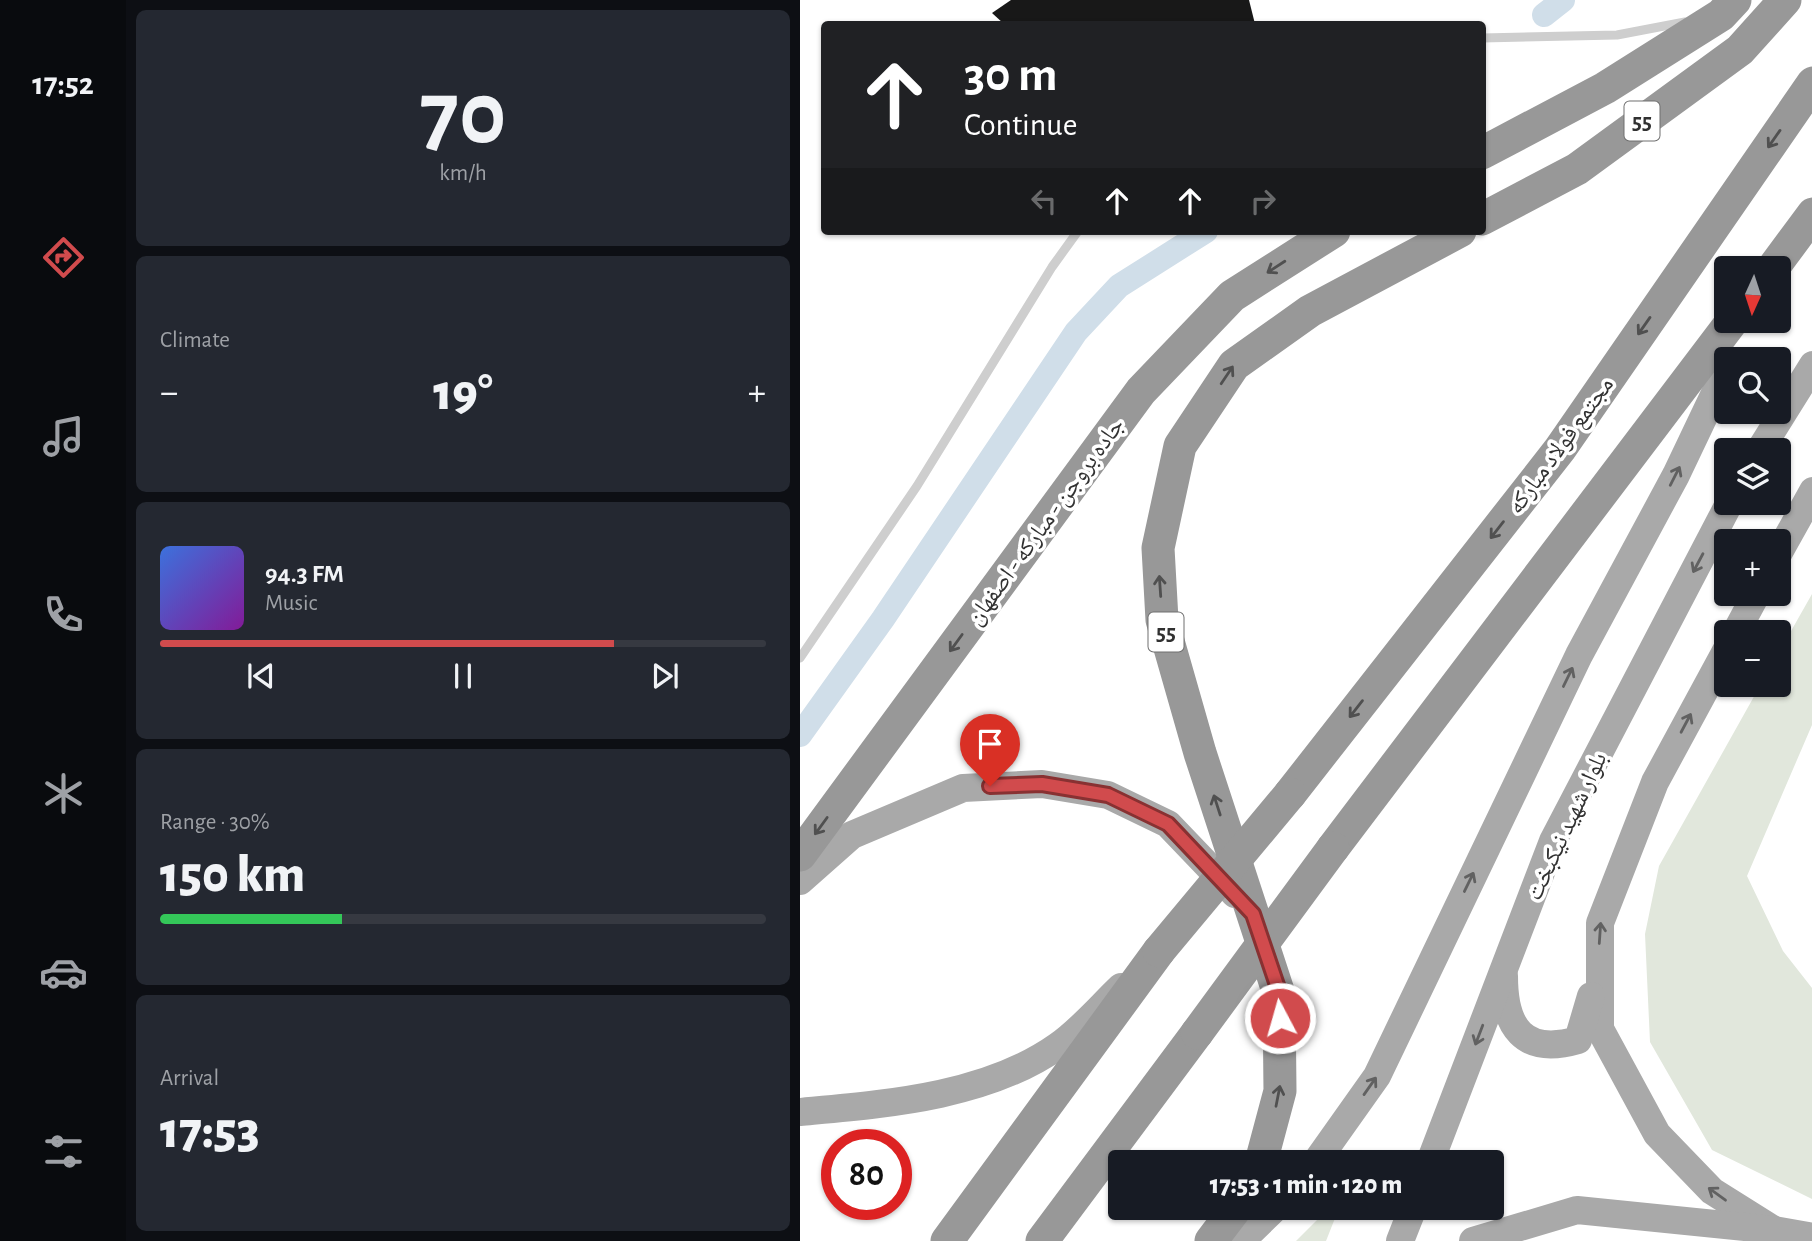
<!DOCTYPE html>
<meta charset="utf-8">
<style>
body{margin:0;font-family:"Alegreya Sans","Noto Naskh Arabic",sans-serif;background:#242831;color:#f1f3f6;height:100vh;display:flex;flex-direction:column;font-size:26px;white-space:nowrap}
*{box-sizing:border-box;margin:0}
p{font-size:23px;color:#9ea1a6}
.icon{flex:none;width:38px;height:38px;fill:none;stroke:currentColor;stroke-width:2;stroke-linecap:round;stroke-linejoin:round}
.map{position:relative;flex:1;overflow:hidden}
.details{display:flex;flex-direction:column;gap:10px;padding:10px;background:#0d0f14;width:674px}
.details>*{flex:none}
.guide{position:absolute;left:21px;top:21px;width:665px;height:214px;border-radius:7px;box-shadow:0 2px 5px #0004;background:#202124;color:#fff;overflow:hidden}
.needle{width:46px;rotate:183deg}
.controls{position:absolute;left:914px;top:256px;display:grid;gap:14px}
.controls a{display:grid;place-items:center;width:77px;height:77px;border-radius:7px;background:#171b24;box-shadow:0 2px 5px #0004;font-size:35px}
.speed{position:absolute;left:21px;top:1129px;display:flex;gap:14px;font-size:35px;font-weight:700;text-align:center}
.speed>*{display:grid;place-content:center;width:91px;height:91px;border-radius:50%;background:#171b24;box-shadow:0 2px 5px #0004;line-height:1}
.speed .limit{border:10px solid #d22;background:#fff;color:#111}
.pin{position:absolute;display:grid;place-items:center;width:60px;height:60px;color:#fff;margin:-72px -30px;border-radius:50% 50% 50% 0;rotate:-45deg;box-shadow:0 0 7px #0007}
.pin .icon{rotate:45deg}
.me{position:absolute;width:77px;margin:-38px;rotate:354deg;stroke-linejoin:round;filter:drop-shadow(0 0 5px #0008)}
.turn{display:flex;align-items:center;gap:24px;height:147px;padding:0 28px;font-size:32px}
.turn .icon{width:91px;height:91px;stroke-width:2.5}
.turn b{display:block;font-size:49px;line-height:60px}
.lanes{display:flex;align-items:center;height:66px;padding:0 28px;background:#0003;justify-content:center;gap:35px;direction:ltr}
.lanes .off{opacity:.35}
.big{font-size:52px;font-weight:800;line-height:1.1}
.details .tile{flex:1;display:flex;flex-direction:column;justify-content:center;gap:10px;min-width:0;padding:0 24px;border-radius:10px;background:#242831}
.details .dial{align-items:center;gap:0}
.dial b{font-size:91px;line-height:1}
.song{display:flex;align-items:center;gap:21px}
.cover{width:84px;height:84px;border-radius:10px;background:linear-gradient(135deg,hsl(220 70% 55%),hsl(290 70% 35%))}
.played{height:7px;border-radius:4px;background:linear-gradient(90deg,#d14b4d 75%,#363941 75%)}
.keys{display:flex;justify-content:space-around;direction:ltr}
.heat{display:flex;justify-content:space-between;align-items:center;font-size:38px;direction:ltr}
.charge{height:10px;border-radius:5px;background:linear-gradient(90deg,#34c759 30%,#363941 0)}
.trip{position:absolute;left:308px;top:1150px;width:396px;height:70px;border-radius:7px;background:#171b24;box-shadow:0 2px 5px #0004;font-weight:800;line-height:70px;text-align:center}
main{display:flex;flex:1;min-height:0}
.tab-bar{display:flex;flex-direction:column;width:126px;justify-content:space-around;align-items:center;background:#090b0e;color:#9ea1a6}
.tab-bar .icon{width:49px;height:49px}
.tab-bar .active{color:#d14b4d}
.tab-bar b{font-size:32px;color:#f1f3f6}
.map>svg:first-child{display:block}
.green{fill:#e1e7dc}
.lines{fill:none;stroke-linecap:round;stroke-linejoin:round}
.canal{stroke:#d0dee9;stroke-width:24}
.building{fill:#181818}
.lane{stroke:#cecece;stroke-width:9}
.primary{stroke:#a9a9a9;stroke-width:28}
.highway{stroke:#989898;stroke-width:33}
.highway-bridge{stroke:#989898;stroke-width:33}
.oneway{stroke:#505050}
.oneway2{stroke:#616161}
.route-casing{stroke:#883132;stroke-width:18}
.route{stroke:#d14b4d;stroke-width:12}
.labels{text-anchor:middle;stroke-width:7;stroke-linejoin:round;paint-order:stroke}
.shield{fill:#fff;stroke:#6f6f6f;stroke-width:2}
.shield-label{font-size:23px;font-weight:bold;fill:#313131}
.street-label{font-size:24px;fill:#313131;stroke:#fff}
</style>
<main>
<nav class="tab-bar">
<b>17:52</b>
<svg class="icon active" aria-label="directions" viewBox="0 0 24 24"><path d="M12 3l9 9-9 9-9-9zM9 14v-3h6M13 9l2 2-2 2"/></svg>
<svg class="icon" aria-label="music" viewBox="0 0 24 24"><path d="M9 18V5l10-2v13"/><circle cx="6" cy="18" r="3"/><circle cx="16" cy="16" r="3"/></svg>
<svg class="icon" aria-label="phone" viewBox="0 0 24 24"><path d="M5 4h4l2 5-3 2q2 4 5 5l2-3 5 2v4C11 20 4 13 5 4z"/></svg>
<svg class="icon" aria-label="climate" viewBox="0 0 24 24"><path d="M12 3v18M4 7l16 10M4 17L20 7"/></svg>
<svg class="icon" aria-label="car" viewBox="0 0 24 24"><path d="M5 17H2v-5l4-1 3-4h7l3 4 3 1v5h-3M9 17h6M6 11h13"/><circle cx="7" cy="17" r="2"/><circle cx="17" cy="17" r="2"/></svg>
<svg class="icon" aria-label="filters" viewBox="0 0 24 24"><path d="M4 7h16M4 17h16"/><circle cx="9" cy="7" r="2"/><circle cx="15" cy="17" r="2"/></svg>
</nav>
<section class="details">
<div class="tile dial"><b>70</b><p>km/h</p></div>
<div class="tile"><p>Climate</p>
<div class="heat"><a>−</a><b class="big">19°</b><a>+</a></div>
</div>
<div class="tile">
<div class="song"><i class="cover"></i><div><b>94.3 FM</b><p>Music</p></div></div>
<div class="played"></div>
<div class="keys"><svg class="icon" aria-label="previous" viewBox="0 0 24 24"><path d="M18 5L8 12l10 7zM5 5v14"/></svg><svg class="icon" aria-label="pause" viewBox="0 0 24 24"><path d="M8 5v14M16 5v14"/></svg><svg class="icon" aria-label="next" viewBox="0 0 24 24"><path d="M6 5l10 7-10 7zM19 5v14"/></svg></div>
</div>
<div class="tile"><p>Range · 30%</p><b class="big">150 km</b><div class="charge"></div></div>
<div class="tile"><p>Arrival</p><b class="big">17:53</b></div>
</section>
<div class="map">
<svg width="1013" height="1241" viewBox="0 0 1013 1241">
<rect width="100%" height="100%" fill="#fff"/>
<!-- green -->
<g class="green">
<polygon points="1012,594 1012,725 947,876 983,951 1012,988 1012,1199 912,1150 850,1042 845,934 859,866 961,684 978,684 978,654"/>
<polygon points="529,1208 539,1208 526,1241 496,1241"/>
</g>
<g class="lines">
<!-- canal -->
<g class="canal">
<polyline points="744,15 763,0"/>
<polyline points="0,735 83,619 276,332 319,286 406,231"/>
</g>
</g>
<!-- building -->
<polygon class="building" points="211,0 449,0 455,24 204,24 192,13"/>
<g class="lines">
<!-- lane -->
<g class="lane">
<polyline points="682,38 817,35 885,22"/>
<polyline points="0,658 117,486 252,267 278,231"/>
</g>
<!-- primary -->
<g class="primary">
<polyline points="960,450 1013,365"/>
<polyline points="978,554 1013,491"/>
<polyline points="936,632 957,593"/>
<polyline points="926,651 855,782 800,923 800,1029 857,1134 912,1191 974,1230"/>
<polyline points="0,881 52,835 163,788 242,784 308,795 368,824 435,894"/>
<path d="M704 976C704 1027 723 1056 778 1040L791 996"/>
<path d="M0 1112C85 1104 186 1097 258 1046 281 1030 301 1006 321 987"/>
<polyline points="516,1162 577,1076 779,655 876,475 926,370"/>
<polyline points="630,1162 753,841 930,502"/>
<polyline points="441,1241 475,1208"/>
<polyline points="600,1241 613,1208"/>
<polyline points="673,1241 777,1210 974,1230 1013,1237"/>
</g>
<!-- highway -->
<g class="highway">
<polyline points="682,153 805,88 921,15 935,0"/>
<polyline points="682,219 777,169 940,50 985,0"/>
<polyline points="973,268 1013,214"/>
<polyline points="490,794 760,449 1013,83"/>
<polyline points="533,848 933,320"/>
<polyline points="0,855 341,391 432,296 534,231"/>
<polyline points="461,1162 480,1091 479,994 400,753 362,620 358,548 380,446 434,365 510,311 660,231"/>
<polyline points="147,1241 359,951"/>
<polyline points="242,1241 397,1033"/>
<polyline points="411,1241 436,1208"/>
</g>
<!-- highway-bridge -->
<g class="highway-bridge">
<polyline points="359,951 490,794"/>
<polyline points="397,1033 533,848"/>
</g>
</g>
<!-- one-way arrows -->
<defs><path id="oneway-shaft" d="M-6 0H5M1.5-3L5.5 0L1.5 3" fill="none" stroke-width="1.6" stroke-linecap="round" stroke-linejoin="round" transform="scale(1.75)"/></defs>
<g class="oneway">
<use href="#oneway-shaft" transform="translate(974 139) rotate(125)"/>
<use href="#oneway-shaft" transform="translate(476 267) rotate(147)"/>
<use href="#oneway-shaft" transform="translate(844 326) rotate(125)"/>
<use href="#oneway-shaft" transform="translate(427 375) rotate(-56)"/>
<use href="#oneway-shaft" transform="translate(697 530) rotate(128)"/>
<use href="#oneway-shaft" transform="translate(360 586) rotate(-94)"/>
<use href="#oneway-shaft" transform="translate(156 643) rotate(126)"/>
<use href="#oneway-shaft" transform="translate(556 709) rotate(128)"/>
<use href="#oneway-shaft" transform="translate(417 805) rotate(-108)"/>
<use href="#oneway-shaft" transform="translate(21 826) rotate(126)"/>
<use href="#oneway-shaft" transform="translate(478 1096) rotate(-79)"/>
</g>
<g class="oneway2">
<use href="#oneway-shaft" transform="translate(875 476) rotate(-63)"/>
<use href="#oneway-shaft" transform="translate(898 563) rotate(118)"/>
<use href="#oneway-shaft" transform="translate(768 677) rotate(-64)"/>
<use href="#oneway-shaft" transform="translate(886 723) rotate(-62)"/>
<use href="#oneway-shaft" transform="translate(669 882) rotate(-64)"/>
<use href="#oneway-shaft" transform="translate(800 933) rotate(-86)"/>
<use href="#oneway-shaft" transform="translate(679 1035) rotate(111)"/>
<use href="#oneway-shaft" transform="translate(570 1086) rotate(-55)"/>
<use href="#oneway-shaft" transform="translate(917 1194) rotate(-144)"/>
</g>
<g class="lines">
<defs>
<polyline id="route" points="190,786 242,784 308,795 368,824 453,914 480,994 480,1018"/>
</defs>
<!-- route casing -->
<use href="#route" class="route-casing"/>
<!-- route -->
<use href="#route" class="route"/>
</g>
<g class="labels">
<!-- shield labels -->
<g class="shield">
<rect x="824.5" y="101.5" width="35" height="39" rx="5"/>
<rect x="348.5" y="612.5" width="35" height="39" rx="5"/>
</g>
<g class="shield-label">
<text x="842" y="129">55</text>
<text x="366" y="640">55</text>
</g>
<!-- street labels -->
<g class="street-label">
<text transform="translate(760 445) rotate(-54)" y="8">مجتمع فولاد مبارکه</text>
<text transform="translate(245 521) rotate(-54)" y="8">جاده بروجن - مبارکه - اصفهان</text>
<text transform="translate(766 826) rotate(-65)" y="8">بلوار شهید نیکبخت</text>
</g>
</g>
</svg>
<div class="controls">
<a><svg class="needle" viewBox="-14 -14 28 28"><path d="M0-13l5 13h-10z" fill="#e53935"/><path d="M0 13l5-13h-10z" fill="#9ea1a6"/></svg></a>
<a><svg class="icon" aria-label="search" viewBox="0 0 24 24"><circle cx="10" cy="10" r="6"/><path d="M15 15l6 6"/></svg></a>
<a><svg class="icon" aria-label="layers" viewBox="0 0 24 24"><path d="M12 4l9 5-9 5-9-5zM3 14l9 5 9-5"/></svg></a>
<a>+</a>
<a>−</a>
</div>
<div class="speed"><div class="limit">80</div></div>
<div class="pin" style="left:190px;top:786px;background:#d93025"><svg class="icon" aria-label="arrive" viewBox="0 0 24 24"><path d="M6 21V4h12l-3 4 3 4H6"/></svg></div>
<svg class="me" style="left:480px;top:1018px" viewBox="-20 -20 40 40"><circle r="17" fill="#d14b4d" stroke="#fff" stroke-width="3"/><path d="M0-11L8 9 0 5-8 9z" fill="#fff"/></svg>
<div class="trip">17:53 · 1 min · 120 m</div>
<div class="guide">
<div class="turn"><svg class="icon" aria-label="ahead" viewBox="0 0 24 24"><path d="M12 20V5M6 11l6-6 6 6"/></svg><div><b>30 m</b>Continue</div></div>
<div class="lanes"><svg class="icon off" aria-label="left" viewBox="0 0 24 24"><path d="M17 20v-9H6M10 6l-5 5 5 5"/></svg><svg class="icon" aria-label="ahead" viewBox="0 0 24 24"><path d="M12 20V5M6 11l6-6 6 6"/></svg><svg class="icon" aria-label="ahead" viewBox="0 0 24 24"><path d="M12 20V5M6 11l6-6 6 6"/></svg><svg class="icon off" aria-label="right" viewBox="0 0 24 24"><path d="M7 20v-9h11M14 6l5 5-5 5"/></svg></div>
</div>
</div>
</main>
